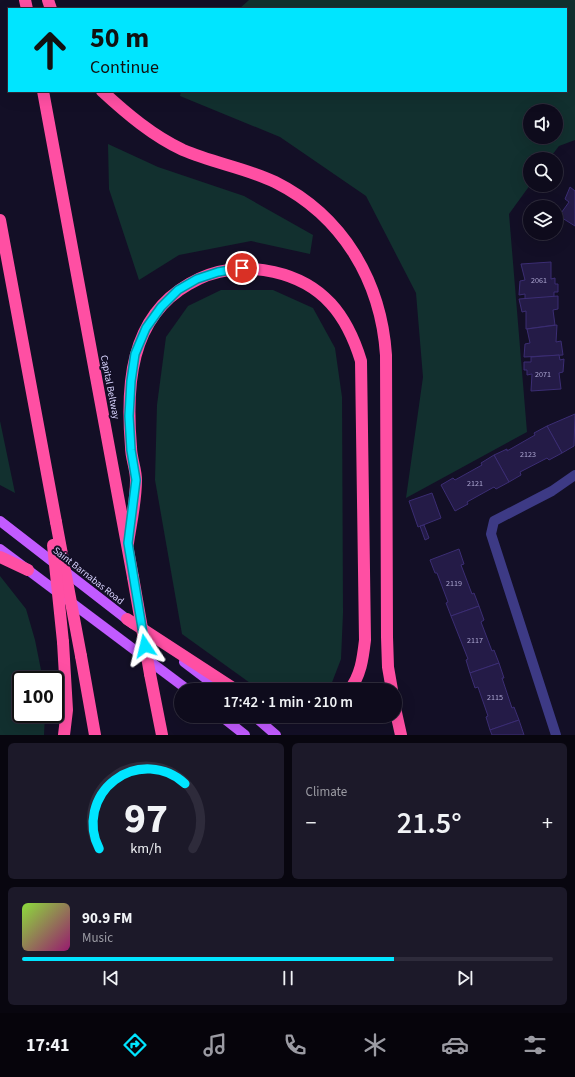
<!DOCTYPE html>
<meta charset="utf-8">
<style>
body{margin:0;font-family:"Source Sans 3",sans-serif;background:#1c1929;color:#f1f3f6;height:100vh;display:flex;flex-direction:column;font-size:15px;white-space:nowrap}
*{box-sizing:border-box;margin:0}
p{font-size:13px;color:#9b9ba3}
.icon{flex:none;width:22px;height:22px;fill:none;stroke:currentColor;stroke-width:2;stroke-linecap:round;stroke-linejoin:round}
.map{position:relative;height:735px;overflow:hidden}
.sheet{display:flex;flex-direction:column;gap:8px;padding:8px;background:#08060f;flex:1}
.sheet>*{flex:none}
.banner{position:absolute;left:8px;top:8px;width:559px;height:84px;border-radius:0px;box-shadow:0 4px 16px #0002,0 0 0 1px #2e2b3b;background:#00e5ff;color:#111;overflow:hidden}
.controls{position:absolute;left:523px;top:104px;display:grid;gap:8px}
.controls a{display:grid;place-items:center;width:40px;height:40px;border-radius:50%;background:#0e0b1c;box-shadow:0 4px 16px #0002,0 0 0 1px #2e2b3b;font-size:20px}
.speed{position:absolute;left:12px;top:671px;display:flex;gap:8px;font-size:20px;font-weight:700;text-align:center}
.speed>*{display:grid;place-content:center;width:52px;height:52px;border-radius:50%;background:#0e0b1c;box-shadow:0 4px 16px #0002,0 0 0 1px #2e2b3b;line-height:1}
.speed .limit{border:2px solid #111;border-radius:6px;background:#fff;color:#111}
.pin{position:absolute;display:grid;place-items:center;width:34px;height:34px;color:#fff;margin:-17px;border:2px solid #fff;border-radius:50%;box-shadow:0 1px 4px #0007}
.me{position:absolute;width:44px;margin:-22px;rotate:350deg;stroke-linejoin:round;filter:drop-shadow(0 0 3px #0008)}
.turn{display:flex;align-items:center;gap:14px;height:84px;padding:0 16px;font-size:18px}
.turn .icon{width:52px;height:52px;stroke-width:2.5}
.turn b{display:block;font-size:28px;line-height:34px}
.big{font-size:30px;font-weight:600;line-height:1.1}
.sheet .widget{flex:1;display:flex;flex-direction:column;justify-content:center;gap:6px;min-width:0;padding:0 14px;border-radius:6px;background:#1c1929}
.sheet .dial{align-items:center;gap:0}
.dial svg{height:104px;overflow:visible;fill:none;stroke:#2e2b3b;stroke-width:7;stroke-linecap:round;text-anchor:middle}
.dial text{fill:#f1f3f6;stroke:none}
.song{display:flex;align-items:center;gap:12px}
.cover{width:48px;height:48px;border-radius:6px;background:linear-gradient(135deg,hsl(90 70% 55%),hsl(320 70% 35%))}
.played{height:4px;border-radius:2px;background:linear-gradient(90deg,#00e5ff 70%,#2e2b3b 70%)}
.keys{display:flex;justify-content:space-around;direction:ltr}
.heat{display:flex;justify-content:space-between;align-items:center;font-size:22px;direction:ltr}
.sheet .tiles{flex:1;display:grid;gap:8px;grid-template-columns:1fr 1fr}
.widget:last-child{grid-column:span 2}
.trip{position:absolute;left:174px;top:683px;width:228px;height:40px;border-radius:20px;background:#0e0b1c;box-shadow:0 4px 16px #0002,0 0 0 1px #2e2b3b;font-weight:600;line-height:40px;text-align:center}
.dock{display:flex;height:64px;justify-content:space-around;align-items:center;background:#06040b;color:#9b9ba3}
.dock .icon{width:28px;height:28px}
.dock .on{color:#00e5ff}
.dock b{font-size:18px;color:#f1f3f6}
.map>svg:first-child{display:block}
.green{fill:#12302f;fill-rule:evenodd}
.building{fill:#241b47;stroke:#3b2d73}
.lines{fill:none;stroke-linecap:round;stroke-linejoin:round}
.minor{stroke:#3d3a85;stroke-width:10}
.major{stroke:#c25bff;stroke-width:10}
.highway{stroke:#ff4fa3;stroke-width:12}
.highway-bridge{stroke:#ff4fa3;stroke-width:12}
.route-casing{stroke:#0095a6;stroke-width:10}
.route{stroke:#00e5ff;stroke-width:7}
.labels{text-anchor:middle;stroke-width:4;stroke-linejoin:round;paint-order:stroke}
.number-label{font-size:8px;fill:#aca6d1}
.street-label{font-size:10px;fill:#d9d4ff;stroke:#130f26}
</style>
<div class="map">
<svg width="575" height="735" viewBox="0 0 575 735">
<rect width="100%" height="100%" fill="#130f26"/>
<!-- green -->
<g class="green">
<path d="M249 0H575V140L559 146 549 159H530V185L509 214 527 432 406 498 423 377 416 293 366 196 280 137 180 96 181 91H566V9H239ZM530 111H556V137H530Z"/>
<polygon points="108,144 158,167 244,196 313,235 310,254 251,241 179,255 139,280 109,189"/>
<polygon points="221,290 273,290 313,308 335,348 342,397 343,613 341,659 331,685 322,690 260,690 182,634 155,480 157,405 166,337 188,306"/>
<polygon points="0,421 15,493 0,485"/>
<polygon points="0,576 26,609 35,640 43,680 21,680 21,714 45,714 44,735 0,735"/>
</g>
<!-- building -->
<g class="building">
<polygon points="570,187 575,191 575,226 559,216 569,202 565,199"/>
<polygon points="551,262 551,279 555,278 555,284 558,284 558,292 554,292 554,297 525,299 525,294 519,295 520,281 525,280 521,264"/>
<polygon points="558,296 558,309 553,310 555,325 526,329 526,311 522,312 519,299"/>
<polygon points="557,325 556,342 561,341 563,355 524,357 525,344 530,343 527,329"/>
<polygon points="559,355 560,360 564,359 563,372 559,373 561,389 531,391 532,374 527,375 527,370 524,370 524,362 531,362 531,357"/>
<polygon points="575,414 574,446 562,453 547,426"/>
<polygon points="547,426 562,453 549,460 547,458 520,472 521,475 509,482 494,455 507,449 507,451 535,435 534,433"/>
<polygon points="494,455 509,482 496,489 494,487 467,502 468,504 455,511 441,485 453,478 455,480 482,465 481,463"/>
<polygon points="432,493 441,518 418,527 409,501"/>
<polygon points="424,525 429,538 425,540 420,526"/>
<polygon points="459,549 464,564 461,565 472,594 474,593 479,606 451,616 446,603 448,602 437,573 435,573 430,560"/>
<polygon points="479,606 484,620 481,622 492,651 494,650 499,663 470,673 466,660 468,659 451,616"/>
<polygon points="499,663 504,678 502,678 512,708 514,707 519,720 490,730 486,717 488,716 478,687 475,688 470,673"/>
<polygon points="519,720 524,735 492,735 490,730"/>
</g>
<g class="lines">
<!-- minor -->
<polyline class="minor" points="556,735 491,534 494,521 552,491 575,475"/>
<!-- major -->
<g class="major">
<polyline points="0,521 133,624"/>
<polyline points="0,549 188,690"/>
<polyline points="184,662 221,690"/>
<polyline points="221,716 245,735"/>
<polyline points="254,716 276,735"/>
</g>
<!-- highway -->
<g class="highway">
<polyline points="25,0 27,9"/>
<polyline points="48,0 51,9"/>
<polyline points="43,91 133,577"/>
<path d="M102 91C127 114 153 136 183 150 213 163 246 168 275 182 343 216 381 281 386 355L387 637 388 667 392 690"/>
<polyline points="0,220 56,522"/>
<path d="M128 543C131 523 136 501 136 480 136 469 131 458 131 447 126 387 129 318 189 284 214 269 245 265 274 272 323 283 347 315 361 361L365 640C363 657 361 676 349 690"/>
<polyline points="0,557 28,570"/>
<polyline points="127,619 236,690"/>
<polyline points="63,642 67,710 64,735"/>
<polyline points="81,656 95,735"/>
<polyline points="150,674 162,735"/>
<polyline points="395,708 401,735"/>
</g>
<!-- highway-bridge -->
<g class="highway-bridge">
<polyline points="56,522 81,656"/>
<polyline points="53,545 63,642"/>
<polyline points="133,577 150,674"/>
</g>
</g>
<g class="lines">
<defs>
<polyline id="route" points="145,646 128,543 136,480 131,450 129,416 131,381 135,354 146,328 161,307 178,290 197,279 218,272 242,268"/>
</defs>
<!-- route casing -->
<use href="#route" class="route-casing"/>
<!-- route -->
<use href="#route" class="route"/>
</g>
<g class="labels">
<!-- number labels -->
<g class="number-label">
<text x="539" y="283">2061</text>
<text x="543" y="377">2071</text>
<text x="528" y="457">2123</text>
<text x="475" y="486">2121</text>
<text x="454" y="586">2119</text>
<text x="475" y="643">2117</text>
<text x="495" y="700">2115</text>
</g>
<!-- street labels -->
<g class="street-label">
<text transform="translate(111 387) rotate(79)" y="4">Capital Beltway</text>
<text transform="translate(89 575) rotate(38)" y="4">Saint Barnabas Road</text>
</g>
</g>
</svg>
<div class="controls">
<a><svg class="icon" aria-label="sound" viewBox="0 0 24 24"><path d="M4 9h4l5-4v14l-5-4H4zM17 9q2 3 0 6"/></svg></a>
<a><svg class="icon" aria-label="search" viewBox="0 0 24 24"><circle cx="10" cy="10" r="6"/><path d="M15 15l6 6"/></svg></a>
<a><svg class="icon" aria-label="layers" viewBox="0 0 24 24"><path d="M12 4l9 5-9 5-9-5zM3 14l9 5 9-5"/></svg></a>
</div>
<div class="speed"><div class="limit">100</div></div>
<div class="pin" style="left:242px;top:268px;background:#d93025"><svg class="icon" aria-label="arrive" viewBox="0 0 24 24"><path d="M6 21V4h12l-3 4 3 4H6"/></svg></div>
<svg class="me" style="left:145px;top:646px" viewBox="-20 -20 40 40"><path d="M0-17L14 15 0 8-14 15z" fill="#00e5ff" stroke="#fff" stroke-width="4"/></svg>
<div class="trip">17:42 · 1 min · 210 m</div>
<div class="banner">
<div class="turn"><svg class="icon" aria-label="ahead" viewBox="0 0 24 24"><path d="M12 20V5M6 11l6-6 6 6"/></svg><div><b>50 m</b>Continue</div></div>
</div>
</div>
<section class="sheet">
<div class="tiles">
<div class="widget dial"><svg viewBox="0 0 100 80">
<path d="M14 69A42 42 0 1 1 86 69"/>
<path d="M14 69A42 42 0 0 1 80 19" stroke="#00e5ff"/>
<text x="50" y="56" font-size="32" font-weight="700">97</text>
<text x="50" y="72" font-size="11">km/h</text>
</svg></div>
<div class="widget"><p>Climate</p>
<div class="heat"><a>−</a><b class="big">21.5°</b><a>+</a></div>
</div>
<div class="widget">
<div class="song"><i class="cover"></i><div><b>90.9 FM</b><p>Music</p></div></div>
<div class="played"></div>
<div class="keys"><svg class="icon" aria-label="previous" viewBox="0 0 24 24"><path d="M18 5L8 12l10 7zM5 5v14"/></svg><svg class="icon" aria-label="pause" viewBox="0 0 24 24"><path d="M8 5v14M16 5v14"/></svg><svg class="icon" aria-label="next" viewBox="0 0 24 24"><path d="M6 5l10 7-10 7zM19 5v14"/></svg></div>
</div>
</div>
</section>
<nav class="dock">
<b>17:41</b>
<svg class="icon on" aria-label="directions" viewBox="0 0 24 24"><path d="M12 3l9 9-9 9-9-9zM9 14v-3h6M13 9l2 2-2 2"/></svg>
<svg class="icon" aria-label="music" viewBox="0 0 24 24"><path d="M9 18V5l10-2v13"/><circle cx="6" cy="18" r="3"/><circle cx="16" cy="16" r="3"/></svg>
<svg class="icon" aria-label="phone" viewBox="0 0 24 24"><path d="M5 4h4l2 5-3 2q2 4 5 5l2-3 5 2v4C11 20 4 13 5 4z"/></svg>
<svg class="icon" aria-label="climate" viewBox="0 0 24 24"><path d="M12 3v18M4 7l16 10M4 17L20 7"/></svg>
<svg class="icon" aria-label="car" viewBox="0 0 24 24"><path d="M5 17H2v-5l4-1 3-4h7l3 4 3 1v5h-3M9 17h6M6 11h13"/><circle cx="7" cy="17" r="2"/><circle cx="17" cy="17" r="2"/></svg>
<svg class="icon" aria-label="filters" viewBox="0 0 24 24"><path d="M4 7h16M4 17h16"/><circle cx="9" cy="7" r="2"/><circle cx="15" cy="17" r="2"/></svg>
</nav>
